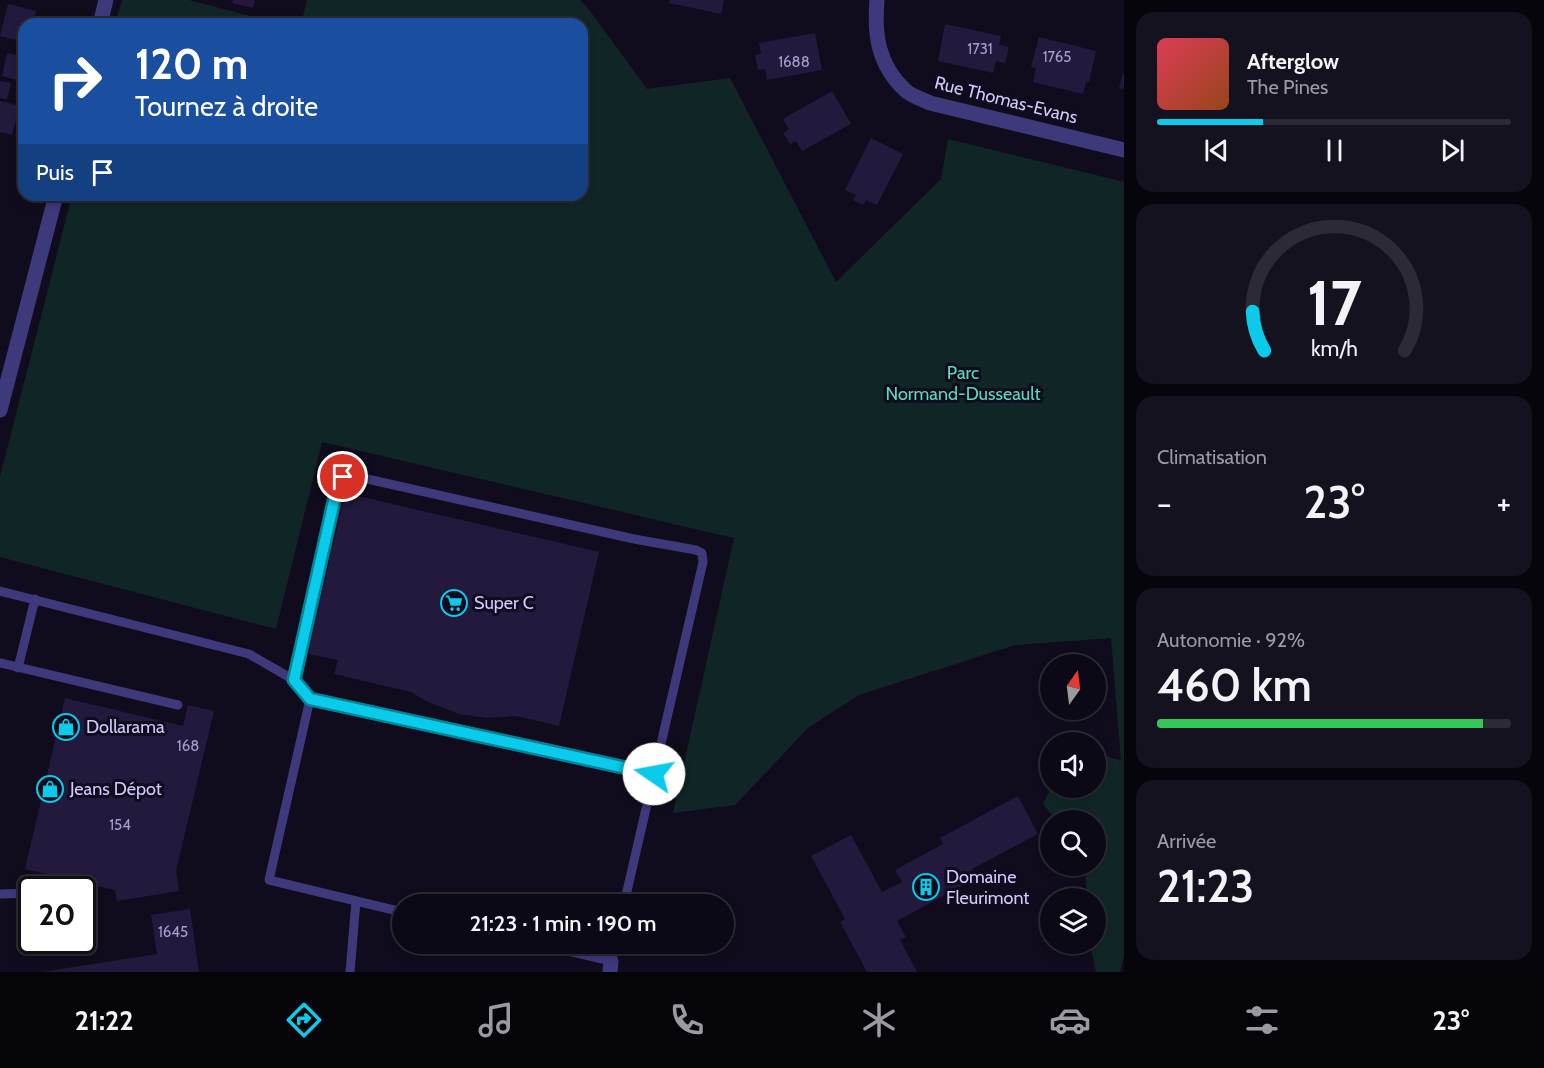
<!DOCTYPE html>
<html lang="fr">
<meta charset="utf-8">
<style>
body{margin:0;font-family:Cabin,sans-serif;background:#15121f;color:#f1f3f6;height:100vh;display:flex;flex-direction:column;font-size:22px;white-space:nowrap}
*{box-sizing:border-box;margin:0}
p{font-size:20px;color:#9a9aa1}
.icon{flex:none;width:33px;height:33px;fill:none;stroke:currentColor;stroke-width:2;stroke-linecap:round;stroke-linejoin:round}
.map{position:relative;flex:1;overflow:hidden}
.side{display:flex;flex-direction:column;gap:12px;padding:12px;background:#07050c;width:420px}
.side>*{flex:none}
.guide{position:absolute;left:18px;top:18px;width:570px;height:183px;border-radius:18px;box-shadow:0 3px 9px #0003,0 0 0 2px #2c2a35;background:#1a4fa0;color:#fff;overflow:hidden}
.needle{width:39px;rotate:14deg}
.controls{position:absolute;left:1040px;top:654px;display:grid;gap:12px}
.controls a{display:grid;place-items:center;width:66px;height:66px;border-radius:50%;background:#0c0916;box-shadow:0 3px 9px #0003,0 0 0 2px #2c2a35;font-size:30px}
.speed{position:absolute;left:18px;top:876px;display:flex;gap:12px;font-size:30px;font-weight:700;text-align:center}
.speed>*{display:grid;place-content:center;width:78px;height:78px;border-radius:50%;background:#0c0916;box-shadow:0 3px 9px #0003,0 0 0 2px #2c2a35;line-height:1}
.speed .limit{border:3px solid #111;border-radius:9px;background:#fff;color:#111}
.pin{position:absolute;display:grid;place-items:center;width:51px;height:51px;color:#fff;margin:-26px;border:3px solid #fff;border-radius:50%;box-shadow:0 2px 6px #0007}
.me{position:absolute;width:66px;margin:-33px;rotate:282deg;stroke-linejoin:round;filter:drop-shadow(0 0 4px #0008)}
.turn{display:flex;align-items:center;gap:21px;height:126px;padding:0 18px;font-size:27px}
.turn .icon{width:78px;height:78px;stroke-width:2.5}
.turn b{display:block;font-size:42px;line-height:51px}
.then{display:flex;align-items:center;height:57px;padding:0 18px;background:#0003;gap:12px;font-size:22px}
.big{font-size:45px;font-weight:600;line-height:1.1}
.side .card{flex:1;display:flex;flex-direction:column;justify-content:center;gap:9px;min-width:0;padding:0 21px;border-radius:18px;background:#15121f}
.side .dial{align-items:center;gap:0}
.dial svg{height:156px;overflow:visible;fill:none;stroke:#2c2a35;stroke-width:7;stroke-linecap:round;text-anchor:middle}
.dial text{fill:#f1f3f6;stroke:none}
.song{display:flex;align-items:center;gap:18px}
.cover{width:72px;height:72px;border-radius:9px;background:linear-gradient(135deg,hsl(350 70% 55%),hsl(20 70% 35%))}
.played{height:6px;border-radius:3px;background:linear-gradient(90deg,#0acbe9 30%,#2c2a35 30%)}
.keys{display:flex;justify-content:space-around;direction:ltr}
.heat{display:flex;justify-content:space-between;align-items:center;font-size:33px;direction:ltr}
.charge{height:9px;border-radius:4px;background:linear-gradient(90deg,#34c759 92%,#2c2a35 0)}
.trip{position:absolute;left:392px;top:894px;width:342px;height:60px;border-radius:30px;background:#0c0916;box-shadow:0 3px 9px #0003,0 0 0 2px #2c2a35;font-weight:600;line-height:60px;text-align:center}
.tabs{display:flex;height:96px;justify-content:space-around;align-items:center;background:#050409;color:#9a9aa1}
.tabs .icon{width:42px;height:42px}
.tabs .on{color:#0acbe9}
.tabs b{font-size:27px;color:#f1f3f6}
main{display:flex;flex:1;min-height:0}
.map>svg:first-child{display:block}
.green{fill:#102626}
.building{fill:#22193d}
.lines{fill:none;stroke-linecap:round;stroke-linejoin:round}
.service{stroke:#3e397a;stroke-width:9}
.minor{stroke:#3e397a;stroke-width:15}
.tertiary{stroke:#3e397a;stroke-width:15}
.route-casing{stroke:#068497;stroke-width:15}
.route{stroke:#0acbe9;stroke-width:10}
.labels{text-anchor:middle;stroke-width:6;stroke-linejoin:round;paint-order:stroke}
.number-label{font-size:15px;fill:#a69ecd}
.street-label{font-size:18px;fill:#d2cafd;stroke:#100c1d}
.park-label{font-size:18px;fill:#5ad9be;stroke:#100c1d}
.poi-label{font-size:18px;fill:#d2cafd;stroke:#100c1d;text-anchor:start}
</style>
<main>
<div class="map">
<svg width="1124" height="972" viewBox="0 0 1124 972">
<rect width="100%" height="100%" fill="#100c1d"/>
<!-- green -->
<g class="green">
<polygon points="122,0 189,0 281,24 115,24"/>
<polygon points="307,0 580,0 590,11 647,89 730,78 836,282 941,179 948,139 1124,182 1124,956 1120,972 1096,972 1090,944 1095,944 1095,898 1087,898 1085,866 1095,866 1095,820 1056,820 1043,804 1051,788 1095,788 1095,752 1121,761 1111,638 1015,645 859,695 809,727 735,805 673,813 734,538 322,442 276,629 0,557 0,477 72,195 582,195 582,24 301,24"/>
</g>
<!-- building -->
<g class="building">
<polygon points="233,0 255,0 253,8 232,3"/>
<polygon points="670,0 724,0 721,14 669,3"/>
<polygon points="8,4 36,11 33,24 24,24 24,42 0,36"/>
<polygon points="945,24 1001,36 999,45 1009,47 1005,63 996,61 993,73 938,61"/>
<polygon points="815,33 822,70 767,80 765,69 758,70 755,55 761,54 759,43"/>
<polygon points="1039,37 1096,51 1089,82 1086,82 1083,94 1033,82 1036,68 1031,67"/>
<polygon points="7,53 24,57 24,82 2,76"/>
<polygon points="1123,73 1124,73 1124,89 1119,88"/>
<polygon points="0,81 11,83 7,99 0,98"/>
<polygon points="832,91 851,124 802,151 796,141 790,144 783,133 789,129 783,119"/>
<polygon points="0,101 20,106 12,135 0,132"/>
<polygon points="871,138 903,154 877,205 866,200 863,205 853,200 856,195 845,190"/>
<polygon points="345,493 599,552 559,726 516,716 487,718 459,714 426,701 411,692 334,674 338,660 308,654"/>
<polygon points="65,698 183,726 188,705 214,711 176,871 179,891 117,901 115,890 25,869"/>
<polygon points="1018,796 1038,834 972,869 976,878 897,921 906,937 900,940 917,972 867,972 840,922 845,919 811,856 851,835 882,892 902,882 895,870 943,844 940,838"/>
<polygon points="190,909 199,972 42,972 157,954 151,915"/>
</g>
<g class="lines">
<!-- service -->
<g class="service">
<polyline points="0,591 249,654 294,680 310,699 654,774"/>
<polyline points="0,663 178,705"/>
<polyline points="18,668 35,599"/>
<polyline points="294,680 338,483 343,477 354,476 634,539 696,550 702,553 703,562 624,904"/>
<polyline points="310,699 269,880 402,912"/>
<polyline points="0,894 32,893"/>
<polyline points="538,944 611,961 615,944"/>
<polyline points="350,972 356,901"/>
</g>
<!-- minor -->
<g class="minor">
<path d="M877 0C874 34 878 65 905 90 911 96 922 99 930 103L1124 150"/>
<polyline points="610,972 611,961"/>
</g>
<!-- tertiary -->
<g class="tertiary">
<polyline points="100,24 106,0"/>
<polyline points="0,410 56,195"/>
</g>
</g>
<g class="lines">
<defs>
<polyline id="route" points="343,477 338,483 294,680 310,699 654,774"/>
</defs>
<!-- route casing -->
<use href="#route" class="route-casing"/>
<!-- route -->
<use href="#route" class="route"/>
</g>
<!-- icons -->
<defs>
<symbol id="supermarket-ring" viewBox="-11 -11 22 22"><circle r="9.5" fill="#100c1d" stroke="#0acbe9" stroke-width="1.5"/><path d="M-6-5.5h2.5l.6 2H6L4.5 2H-2.5L-4.4-4H-6ZM-1.5 3.2a1.3 1.3 0 1 0 .1 0ZM3 3.2a1.3 1.3 0 1 0 .1 0Z" fill="#0acbe9"/></symbol>
<symbol id="shop-ring" viewBox="-11 -11 22 22"><circle r="9.5" fill="#100c1d" stroke="#0acbe9" stroke-width="1.5"/><path d="M-5-2.5h2.3a2.7 3.5 0 0 1 5.4 0H5L5.5 6h-11ZM-1.5-2.5h3a1.5 2.3 0 0 0-3 0Z" fill="#0acbe9"/></symbol>
<symbol id="building-ring" viewBox="-11 -11 22 22"><circle r="9.5" fill="#100c1d" stroke="#0acbe9" stroke-width="1.5"/><path d="M-4-6H4V6H1V3H-1V6H-4ZM-2.5-4.3h1.7v1.8h-1.7ZM.8-4.3h1.7v1.8H.8ZM-2.5-1h1.7V.8h-1.7ZM.8-1h1.7V.8H.8Z" fill="#0acbe9"/></symbol>
</defs>
<g fill-rule="evenodd">
<use href="#supermarket-ring" x="439" y="588" width="30" height="30"/>
<use href="#shop-ring" x="51" y="712" width="30" height="30"/>
<use href="#shop-ring" x="35" y="774" width="30" height="30"/>
<use href="#building-ring" x="911" y="872" width="30" height="30"/>
</g>
<g class="labels">
<!-- number labels -->
<g class="number-label">
<text x="980" y="54">1731</text>
<text x="1057" y="62">1765</text>
<text x="794" y="67">1688</text>
<text x="188" y="751">168</text>
<text x="120" y="830">154</text>
<text x="173" y="937">1645</text>
</g>
<!-- street labels -->
<g class="street-label">
<text transform="translate(1006 100) rotate(14)" y="6">Rue Thomas-Evans</text>
</g>
<!-- park labels -->
<g class="park-label">
<text x="963" y="379">Parc<tspan x="963" dy="21">Normand-Dusseault</tspan></text>
</g>
<!-- poi labels -->
<g class="poi-label">
<text x="474" y="609">Super C</text>
<text x="86" y="733">Dollarama</text>
<text x="70" y="795">Jeans Dépot</text>
<text x="946" y="883">Domaine<tspan x="946" dy="21">Fleurimont</tspan></text>
</g>
</g>
</svg>
<div class="controls">
<a><svg class="needle" viewBox="-14 -14 28 28"><path d="M0-13l5 13h-10z" fill="#e53935"/><path d="M0 13l5-13h-10z" fill="#9a9aa1"/></svg></a>
<a><svg class="icon" aria-label="sound" viewBox="0 0 24 24"><path d="M4 9h4l5-4v14l-5-4H4zM17 9q2 3 0 6"/></svg></a>
<a><svg class="icon" aria-label="search" viewBox="0 0 24 24"><circle cx="10" cy="10" r="6"/><path d="M15 15l6 6"/></svg></a>
<a><svg class="icon" aria-label="layers" viewBox="0 0 24 24"><path d="M12 4l9 5-9 5-9-5zM3 14l9 5 9-5"/></svg></a>
</div>
<div class="speed"><div class="limit">20</div></div>
<div class="pin" style="left:343px;top:477px;background:#d93025"><svg class="icon" aria-label="arrive" viewBox="0 0 24 24"><path d="M6 21V4h12l-3 4 3 4H6"/></svg></div>
<svg class="me" style="left:654px;top:774px" viewBox="-20 -20 40 40"><circle r="19" fill="#fff"/><path d="M0-13L10 11 0 6-10 11z" fill="#0acbe9"/></svg>
<div class="trip">21:23 · 1 min · 190 m</div>
<div class="guide">
<div class="turn"><svg class="icon" aria-label="right" viewBox="0 0 24 24"><path d="M7 20v-9h11M14 6l5 5-5 5"/></svg><div><b>120 m</b>Tournez à droite</div></div>
<div class="then">Puis<svg class="icon" aria-label="arrive" viewBox="0 0 24 24"><path d="M6 21V4h12l-3 4 3 4H6"/></svg></div>
</div>
</div>
<section class="side">
<div class="card">
<div class="song"><i class="cover"></i><div><b>Afterglow</b><p>The Pines</p></div></div>
<div class="played"></div>
<div class="keys"><svg class="icon" aria-label="previous" viewBox="0 0 24 24"><path d="M18 5L8 12l10 7zM5 5v14"/></svg><svg class="icon" aria-label="pause" viewBox="0 0 24 24"><path d="M8 5v14M16 5v14"/></svg><svg class="icon" aria-label="next" viewBox="0 0 24 24"><path d="M6 5l10 7-10 7zM19 5v14"/></svg></div>
</div>
<div class="card dial"><svg viewBox="0 0 100 80">
<path d="M14 69A42 42 0 1 1 86 69"/>
<path d="M14 69A42 42 0 0 1 8 49" stroke="#0acbe9"/>
<text x="50" y="56" font-size="32" font-weight="700">17</text>
<text x="50" y="72" font-size="11">km/h</text>
</svg></div>
<div class="card"><p>Climatisation</p>
<div class="heat"><a>−</a><b class="big">23°</b><a>+</a></div>
</div>
<div class="card"><p>Autonomie · 92%</p><b class="big">460 km</b><div class="charge"></div></div>
<div class="card"><p>Arrivée</p><b class="big">21:23</b></div>
</section>
</main>
<nav class="tabs">
<b>21:22</b>
<svg class="icon on" aria-label="directions" viewBox="0 0 24 24"><path d="M12 3l9 9-9 9-9-9zM9 14v-3h6M13 9l2 2-2 2"/></svg>
<svg class="icon" aria-label="music" viewBox="0 0 24 24"><path d="M9 18V5l10-2v13"/><circle cx="6" cy="18" r="3"/><circle cx="16" cy="16" r="3"/></svg>
<svg class="icon" aria-label="phone" viewBox="0 0 24 24"><path d="M5 4h4l2 5-3 2q2 4 5 5l2-3 5 2v4C11 20 4 13 5 4z"/></svg>
<svg class="icon" aria-label="climate" viewBox="0 0 24 24"><path d="M12 3v18M4 7l16 10M4 17L20 7"/></svg>
<svg class="icon" aria-label="car" viewBox="0 0 24 24"><path d="M5 17H2v-5l4-1 3-4h7l3 4 3 1v5h-3M9 17h6M6 11h13"/><circle cx="7" cy="17" r="2"/><circle cx="17" cy="17" r="2"/></svg>
<svg class="icon" aria-label="filters" viewBox="0 0 24 24"><path d="M4 7h16M4 17h16"/><circle cx="9" cy="7" r="2"/><circle cx="15" cy="17" r="2"/></svg>
<b>23°</b>
</nav>
